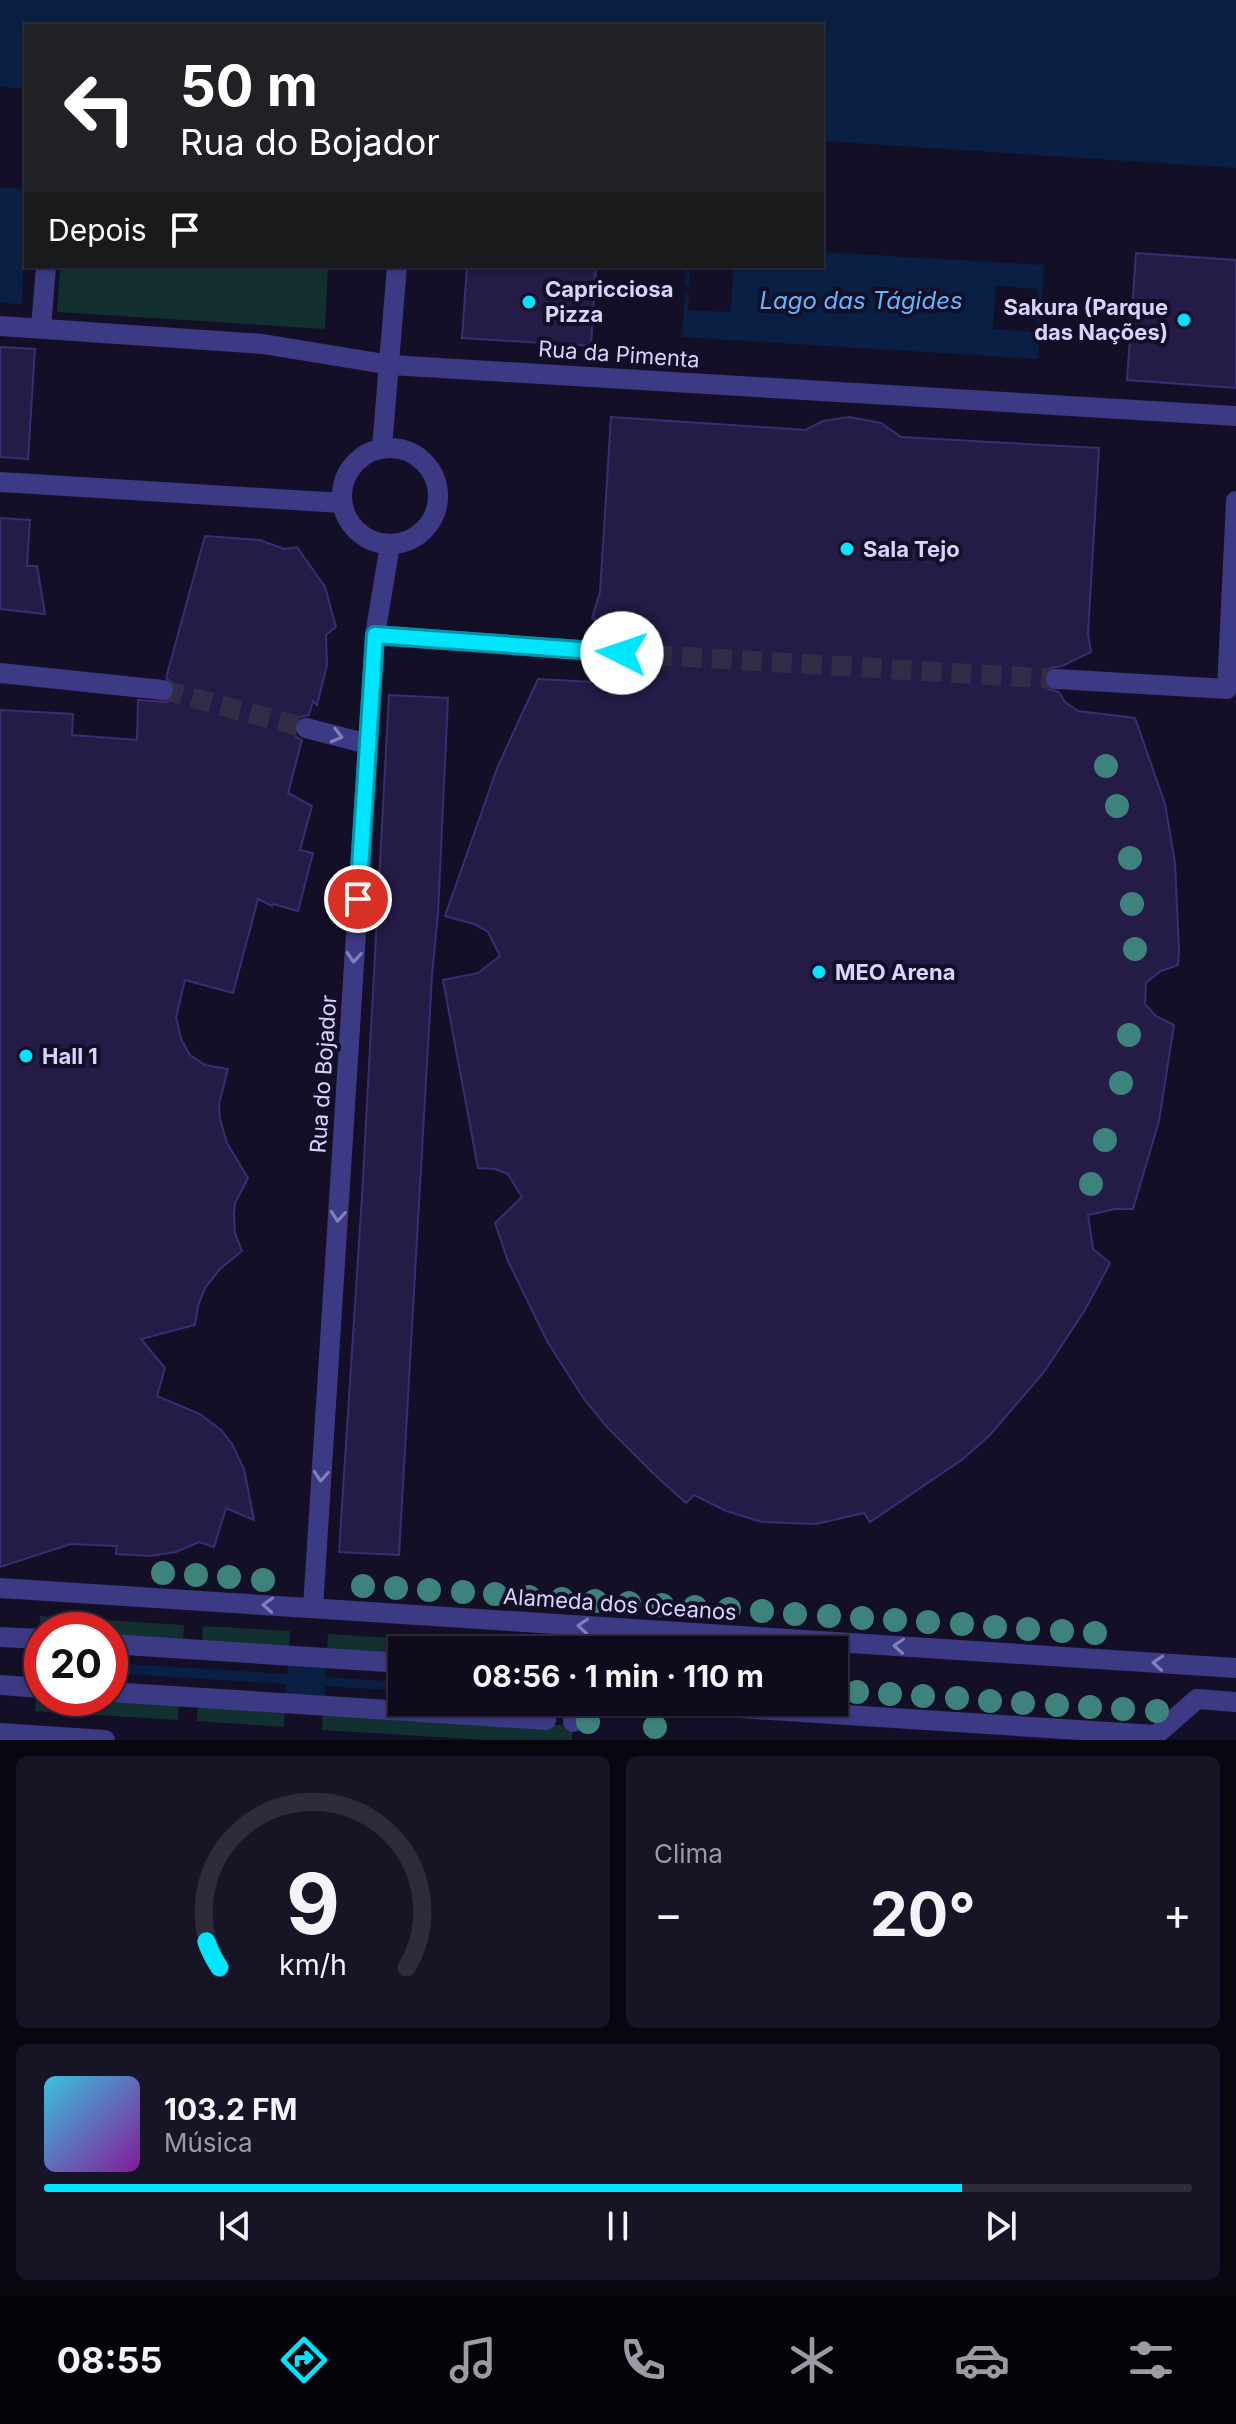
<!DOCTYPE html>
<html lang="pt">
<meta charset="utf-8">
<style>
body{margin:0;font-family:Inter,sans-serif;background:#171425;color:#f1f3f6;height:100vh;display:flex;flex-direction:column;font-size:30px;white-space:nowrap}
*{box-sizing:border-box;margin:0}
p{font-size:26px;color:#9b9ba3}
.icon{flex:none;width:44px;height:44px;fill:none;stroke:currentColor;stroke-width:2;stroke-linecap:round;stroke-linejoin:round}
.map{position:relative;height:1740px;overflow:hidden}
.sheet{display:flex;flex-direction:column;gap:16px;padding:16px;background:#08060f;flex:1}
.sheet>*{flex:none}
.banner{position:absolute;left:24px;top:24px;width:800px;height:244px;border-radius:0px;box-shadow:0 2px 6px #0004,0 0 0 2px #2e2b3b;background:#202124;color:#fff;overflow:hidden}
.speed{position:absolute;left:24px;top:1612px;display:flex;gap:16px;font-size:40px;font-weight:700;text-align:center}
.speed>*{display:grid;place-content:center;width:104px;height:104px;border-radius:50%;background:#0e0b1c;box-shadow:0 2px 6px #0004,0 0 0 2px #2e2b3b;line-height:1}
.speed .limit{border:12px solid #d22;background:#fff;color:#111}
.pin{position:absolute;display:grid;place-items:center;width:68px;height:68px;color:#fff;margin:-34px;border:4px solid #fff;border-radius:50%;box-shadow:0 2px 8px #0007}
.me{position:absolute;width:88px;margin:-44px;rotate:274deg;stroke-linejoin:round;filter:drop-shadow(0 0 6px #0008)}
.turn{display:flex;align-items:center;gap:28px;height:168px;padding:0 24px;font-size:36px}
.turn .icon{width:104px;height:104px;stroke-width:2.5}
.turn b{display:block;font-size:56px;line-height:68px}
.then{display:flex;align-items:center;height:76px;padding:0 24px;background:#0003;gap:16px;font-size:30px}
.big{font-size:60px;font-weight:700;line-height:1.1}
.sheet .card{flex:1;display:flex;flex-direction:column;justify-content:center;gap:12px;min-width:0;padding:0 28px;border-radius:12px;background:#171425}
.sheet .dial{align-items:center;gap:0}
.dial svg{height:208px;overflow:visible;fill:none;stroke:#2e2b3b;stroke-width:7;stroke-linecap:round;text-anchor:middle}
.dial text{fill:#f1f3f6;stroke:none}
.song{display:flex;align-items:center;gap:24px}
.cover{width:96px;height:96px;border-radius:12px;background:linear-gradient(135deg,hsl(190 70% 55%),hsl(290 70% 35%))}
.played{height:8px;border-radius:4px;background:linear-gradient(90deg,#00e5ff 80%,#2e2b3b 80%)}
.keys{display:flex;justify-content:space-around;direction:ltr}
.heat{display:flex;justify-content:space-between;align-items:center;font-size:44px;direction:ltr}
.sheet .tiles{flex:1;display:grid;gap:16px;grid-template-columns:1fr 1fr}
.card:last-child{grid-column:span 2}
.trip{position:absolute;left:388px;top:1636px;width:460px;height:80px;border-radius:0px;background:#0e0b1c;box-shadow:0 2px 6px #0004,0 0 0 2px #2e2b3b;font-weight:700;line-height:80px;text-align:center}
.tabs{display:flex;height:128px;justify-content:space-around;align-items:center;background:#06040b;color:#9b9ba3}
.tabs .icon{width:56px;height:56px}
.tabs .on{color:#00e5ff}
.tabs b{font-size:36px;color:#f1f3f6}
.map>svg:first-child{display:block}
.green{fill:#12302f}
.water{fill:#0a1f44}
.building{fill:#241b47;stroke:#3b2d73;stroke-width:2}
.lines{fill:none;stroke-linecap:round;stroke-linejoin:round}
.minor-tunnel{stroke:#312d47;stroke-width:20;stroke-dasharray:20 10;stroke-linecap:butt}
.minor{stroke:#3d3a85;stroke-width:20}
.tree{fill:#3d827b}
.oneway{stroke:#837fbc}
.route-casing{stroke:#0095a6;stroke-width:20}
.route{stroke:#00e5ff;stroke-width:14}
.poi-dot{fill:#00e5ff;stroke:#130f26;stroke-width:3}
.labels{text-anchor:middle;stroke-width:8;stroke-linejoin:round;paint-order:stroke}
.poi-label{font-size:22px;font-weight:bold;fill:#d9d4ff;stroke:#130f26;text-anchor:start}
.street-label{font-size:22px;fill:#d9d4ff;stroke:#130f26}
.water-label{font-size:24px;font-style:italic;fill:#62b6ff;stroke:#130f26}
</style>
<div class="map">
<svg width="1236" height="1740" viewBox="0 0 1236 1740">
<rect width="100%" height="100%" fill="#130f26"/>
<!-- green -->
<g class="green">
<polygon points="60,266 328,266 325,329 57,312"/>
<polygon points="40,1616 184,1625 183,1644 110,1639 110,1630 42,1630 39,1635"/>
<polygon points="203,1626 290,1631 289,1650 202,1645"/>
<polygon points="328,1634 578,1650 402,1650 402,1658 327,1653"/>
<polygon points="36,1692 42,1692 42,1698 179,1701 178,1720 35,1711"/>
<polygon points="198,1702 285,1708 284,1727 197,1721"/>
<polygon points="323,1710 573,1726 572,1740 488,1740 322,1730"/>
</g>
<!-- water -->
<g class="water">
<polygon points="0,0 1236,0 1236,168 822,141 822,26 26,26 26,89 0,87"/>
<polygon points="0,187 26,189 22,304 0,303"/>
<polygon points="822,252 1044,265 1041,309 1037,308 1038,289 996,286 993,329 1035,332 1037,316 1041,316 1038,359 682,337 685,293 689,294 688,310 731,312 733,270 690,267 689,286 685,286 686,266 822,266"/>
<polygon points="288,1660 326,1662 325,1677 402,1682 402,1691 325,1686 324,1701 286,1698 286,1684 110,1673 110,1663 287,1674"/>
</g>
<!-- building -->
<g class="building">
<polygon points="1136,253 1236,260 1236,388 1127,380"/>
<polygon points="467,266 596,266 591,346 462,338"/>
<polygon points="0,347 35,349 28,459 0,457"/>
<polygon points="611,417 805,430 823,421 849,417 881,423 901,437 1099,448 1088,634 1091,652 1062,666 1050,668 1043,679 1048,689 1059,692 1065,702 1078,711 1135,718 1165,804 1175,862 1179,951 1178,965 1161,971 1146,983 1145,1004 1156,1016 1174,1025 1159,1121 1133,1209 1115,1209 1088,1215 1093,1249 1110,1263 1085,1310 1044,1372 990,1435 963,1459 870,1522 864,1513 816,1524 762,1522 726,1511 694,1495 686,1503 654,1474 607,1427 584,1399 547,1341 508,1261 495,1223 522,1197 508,1174 495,1169 478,1168 443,980 478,973 500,956 488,932 474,924 445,916 498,766 538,679 593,682 607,676 617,666 628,664 635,655 630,643 592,618 600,592"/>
<polygon points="0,518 30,520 27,566 37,566 45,614 0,609"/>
<polygon points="205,536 260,540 284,549 297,547 325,587 336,627 326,635 327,665 317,705 313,701 309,715 297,718 293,726 296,737 302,740 288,793 312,806 300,850 313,853 298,911 273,904 272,906 258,899 233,993 185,980 176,1017 181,1039 190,1055 205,1065 228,1069 219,1104 220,1119 227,1143 248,1178 235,1203 234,1214 235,1233 242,1251 220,1269 205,1288 198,1306 195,1325 141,1339 165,1368 157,1396 200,1414 221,1430 232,1444 244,1469 254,1520 226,1508 214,1547 199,1542 176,1552 150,1556 116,1554 117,1546 71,1544 0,1567 0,710 73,714 72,735 137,740 138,700 168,702 176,692 174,684 166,678"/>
<polygon points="389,695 448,698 438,914 432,975 399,1555 339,1552 362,1196"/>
</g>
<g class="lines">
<!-- minor-tunnel -->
<g class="minor-tunnel">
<polyline points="622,653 1056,679"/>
<polyline points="163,690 306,728"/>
</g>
<!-- minor -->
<g class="minor">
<polyline points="0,326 263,344 391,365 1236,416"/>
<polyline points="41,328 46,266"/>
<polyline points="382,448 397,266"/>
<circle cx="390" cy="496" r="48"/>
<polyline points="0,482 342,503"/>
<polyline points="375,635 622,653"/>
<polyline points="0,673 163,690"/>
<polyline points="1056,679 1227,689 1236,501"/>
<polyline points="306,728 368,744"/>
<polyline points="0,1588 1236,1668"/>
<polyline points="313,1608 375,635 390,545"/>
<polyline points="0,1637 42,1639"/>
<polyline points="110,1644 402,1663"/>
<polyline points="0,1685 42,1688"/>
<polyline points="110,1692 546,1720"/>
<polyline points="718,1702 722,1707 1156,1735 1197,1699 1236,1702"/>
<polyline points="573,1722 575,1702"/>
<polyline points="0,1733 105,1740"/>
</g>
</g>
<!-- trees -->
<g class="tree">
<circle cx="1106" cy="766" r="12"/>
<circle cx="1117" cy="806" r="12"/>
<circle cx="1130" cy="858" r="12"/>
<circle cx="1132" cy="904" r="12"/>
<circle cx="1135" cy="949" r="12"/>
<circle cx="1129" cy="1035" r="12"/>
<circle cx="1121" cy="1083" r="12"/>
<circle cx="1105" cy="1140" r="12"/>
<circle cx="1091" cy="1184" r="12"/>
<circle cx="163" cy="1573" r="12"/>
<circle cx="196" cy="1575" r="12"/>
<circle cx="229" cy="1577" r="12"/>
<circle cx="263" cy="1580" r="12"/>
<circle cx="363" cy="1586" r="12"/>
<circle cx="396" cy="1588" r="12"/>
<circle cx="429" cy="1590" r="12"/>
<circle cx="463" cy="1592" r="12"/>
<circle cx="495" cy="1594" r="12"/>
<circle cx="529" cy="1597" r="12"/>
<circle cx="562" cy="1599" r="12"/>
<circle cx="595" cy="1601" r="12"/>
<circle cx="629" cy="1603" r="12"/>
<circle cx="662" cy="1605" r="12"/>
<circle cx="695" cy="1607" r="12"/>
<circle cx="729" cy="1609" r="12"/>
<circle cx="762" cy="1611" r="12"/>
<circle cx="795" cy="1614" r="12"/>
<circle cx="829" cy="1616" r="12"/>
<circle cx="862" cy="1618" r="12"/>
<circle cx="895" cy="1620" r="12"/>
<circle cx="928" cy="1622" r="12"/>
<circle cx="962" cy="1624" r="12"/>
<circle cx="995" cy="1627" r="12"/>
<circle cx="1028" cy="1629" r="12"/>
<circle cx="1062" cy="1631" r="12"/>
<circle cx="1095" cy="1633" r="12"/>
<circle cx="857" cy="1692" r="12"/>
<circle cx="890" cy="1694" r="12"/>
<circle cx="923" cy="1696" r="12"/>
<circle cx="957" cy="1698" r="12"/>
<circle cx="990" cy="1701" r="12"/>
<circle cx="1023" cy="1703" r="12"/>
<circle cx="1057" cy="1705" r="12"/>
<circle cx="1090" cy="1707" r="12"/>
<circle cx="1123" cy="1709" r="12"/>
<circle cx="1157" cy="1711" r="12"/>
<circle cx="588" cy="1722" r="12"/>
<circle cx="655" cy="1727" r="12"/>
</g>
<!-- one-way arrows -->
<defs><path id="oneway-chevron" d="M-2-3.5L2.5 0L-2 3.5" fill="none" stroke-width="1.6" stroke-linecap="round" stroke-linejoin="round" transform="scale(2)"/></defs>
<g class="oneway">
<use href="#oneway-chevron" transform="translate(337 736) rotate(15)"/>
<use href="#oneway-chevron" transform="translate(354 957) rotate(94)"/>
<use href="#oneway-chevron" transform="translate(338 1216) rotate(94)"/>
<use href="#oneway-chevron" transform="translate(321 1476) rotate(94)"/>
<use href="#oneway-chevron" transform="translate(268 1605) rotate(-177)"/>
<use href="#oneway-chevron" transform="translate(583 1626) rotate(-176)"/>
<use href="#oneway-chevron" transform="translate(899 1646) rotate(-176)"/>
<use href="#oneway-chevron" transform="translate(1158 1663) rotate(-176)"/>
</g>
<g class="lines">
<defs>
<polyline id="route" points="358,899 375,635 622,653"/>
</defs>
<!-- route casing -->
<use href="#route" class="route-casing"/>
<!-- route -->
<use href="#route" class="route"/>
</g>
<!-- markers -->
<g class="poi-dot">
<circle cx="529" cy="302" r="8"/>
<circle cx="1184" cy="320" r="8"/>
<circle cx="847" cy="549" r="8"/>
<circle cx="819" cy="972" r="8"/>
<circle cx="26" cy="1056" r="8"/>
</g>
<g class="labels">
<!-- poi labels -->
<g class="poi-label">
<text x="545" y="297">Capricciosa<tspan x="545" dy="25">Pizza</tspan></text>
<text x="1168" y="315" text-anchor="end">Sakura (Parque<tspan x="1168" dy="25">das Nações)</tspan></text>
<text x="863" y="557">Sala Tejo</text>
<text x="835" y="980">MEO Arena</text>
<text x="42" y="1064">Hall 1</text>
</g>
<!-- street labels -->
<g class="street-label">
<text transform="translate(619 354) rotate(4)" y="8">Rua da Pimenta</text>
<text transform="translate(323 1074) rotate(-86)" y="8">Rua do Bojador</text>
<text transform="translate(620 1604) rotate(4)" y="8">Alameda dos Oceanos</text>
</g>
<!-- water labels -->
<g class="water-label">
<text x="861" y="309">Lago das Tágides</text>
</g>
</g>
</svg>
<div class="speed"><div class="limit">20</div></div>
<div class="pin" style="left:358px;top:899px;background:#d93025"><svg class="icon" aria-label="arrive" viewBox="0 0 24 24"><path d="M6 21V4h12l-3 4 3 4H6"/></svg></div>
<svg class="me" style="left:622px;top:653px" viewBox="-20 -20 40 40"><circle r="19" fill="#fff"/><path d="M0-13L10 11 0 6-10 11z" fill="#00e5ff"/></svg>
<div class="trip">08:56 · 1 min · 110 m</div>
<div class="banner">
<div class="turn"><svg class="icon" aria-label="left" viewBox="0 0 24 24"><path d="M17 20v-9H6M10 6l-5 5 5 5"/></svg><div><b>50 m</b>Rua do Bojador</div></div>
<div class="then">Depois<svg class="icon" aria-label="arrive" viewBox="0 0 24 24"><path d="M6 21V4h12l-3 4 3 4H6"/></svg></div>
</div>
</div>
<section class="sheet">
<div class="tiles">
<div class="card dial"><svg viewBox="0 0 100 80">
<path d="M14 69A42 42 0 1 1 86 69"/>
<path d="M14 69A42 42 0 0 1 9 59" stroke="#00e5ff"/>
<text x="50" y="56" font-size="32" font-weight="700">9</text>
<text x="50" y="72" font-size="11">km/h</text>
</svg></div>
<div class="card"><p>Clima</p>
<div class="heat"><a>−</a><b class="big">20°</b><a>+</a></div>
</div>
<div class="card">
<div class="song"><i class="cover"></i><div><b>103.2 FM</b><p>Música</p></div></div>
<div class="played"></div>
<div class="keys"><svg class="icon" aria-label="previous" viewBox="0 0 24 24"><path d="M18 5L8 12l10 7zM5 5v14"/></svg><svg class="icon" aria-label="pause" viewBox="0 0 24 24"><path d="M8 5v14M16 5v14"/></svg><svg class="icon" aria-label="next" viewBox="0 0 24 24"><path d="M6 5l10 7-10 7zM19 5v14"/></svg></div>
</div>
</div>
</section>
<nav class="tabs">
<b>08:55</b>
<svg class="icon on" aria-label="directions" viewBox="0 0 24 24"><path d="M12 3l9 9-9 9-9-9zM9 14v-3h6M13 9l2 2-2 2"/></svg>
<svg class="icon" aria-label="music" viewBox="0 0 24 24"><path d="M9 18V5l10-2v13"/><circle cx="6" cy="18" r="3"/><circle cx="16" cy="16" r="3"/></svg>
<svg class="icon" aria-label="phone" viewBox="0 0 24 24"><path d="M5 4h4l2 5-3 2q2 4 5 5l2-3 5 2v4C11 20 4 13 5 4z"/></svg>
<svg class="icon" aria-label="climate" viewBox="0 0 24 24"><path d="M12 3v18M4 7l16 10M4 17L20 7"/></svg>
<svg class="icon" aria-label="car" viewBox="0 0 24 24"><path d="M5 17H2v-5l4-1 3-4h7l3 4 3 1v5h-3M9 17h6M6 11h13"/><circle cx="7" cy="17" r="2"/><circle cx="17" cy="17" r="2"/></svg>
<svg class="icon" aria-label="filters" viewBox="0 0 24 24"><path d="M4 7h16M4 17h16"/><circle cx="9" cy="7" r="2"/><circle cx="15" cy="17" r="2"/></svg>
</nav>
